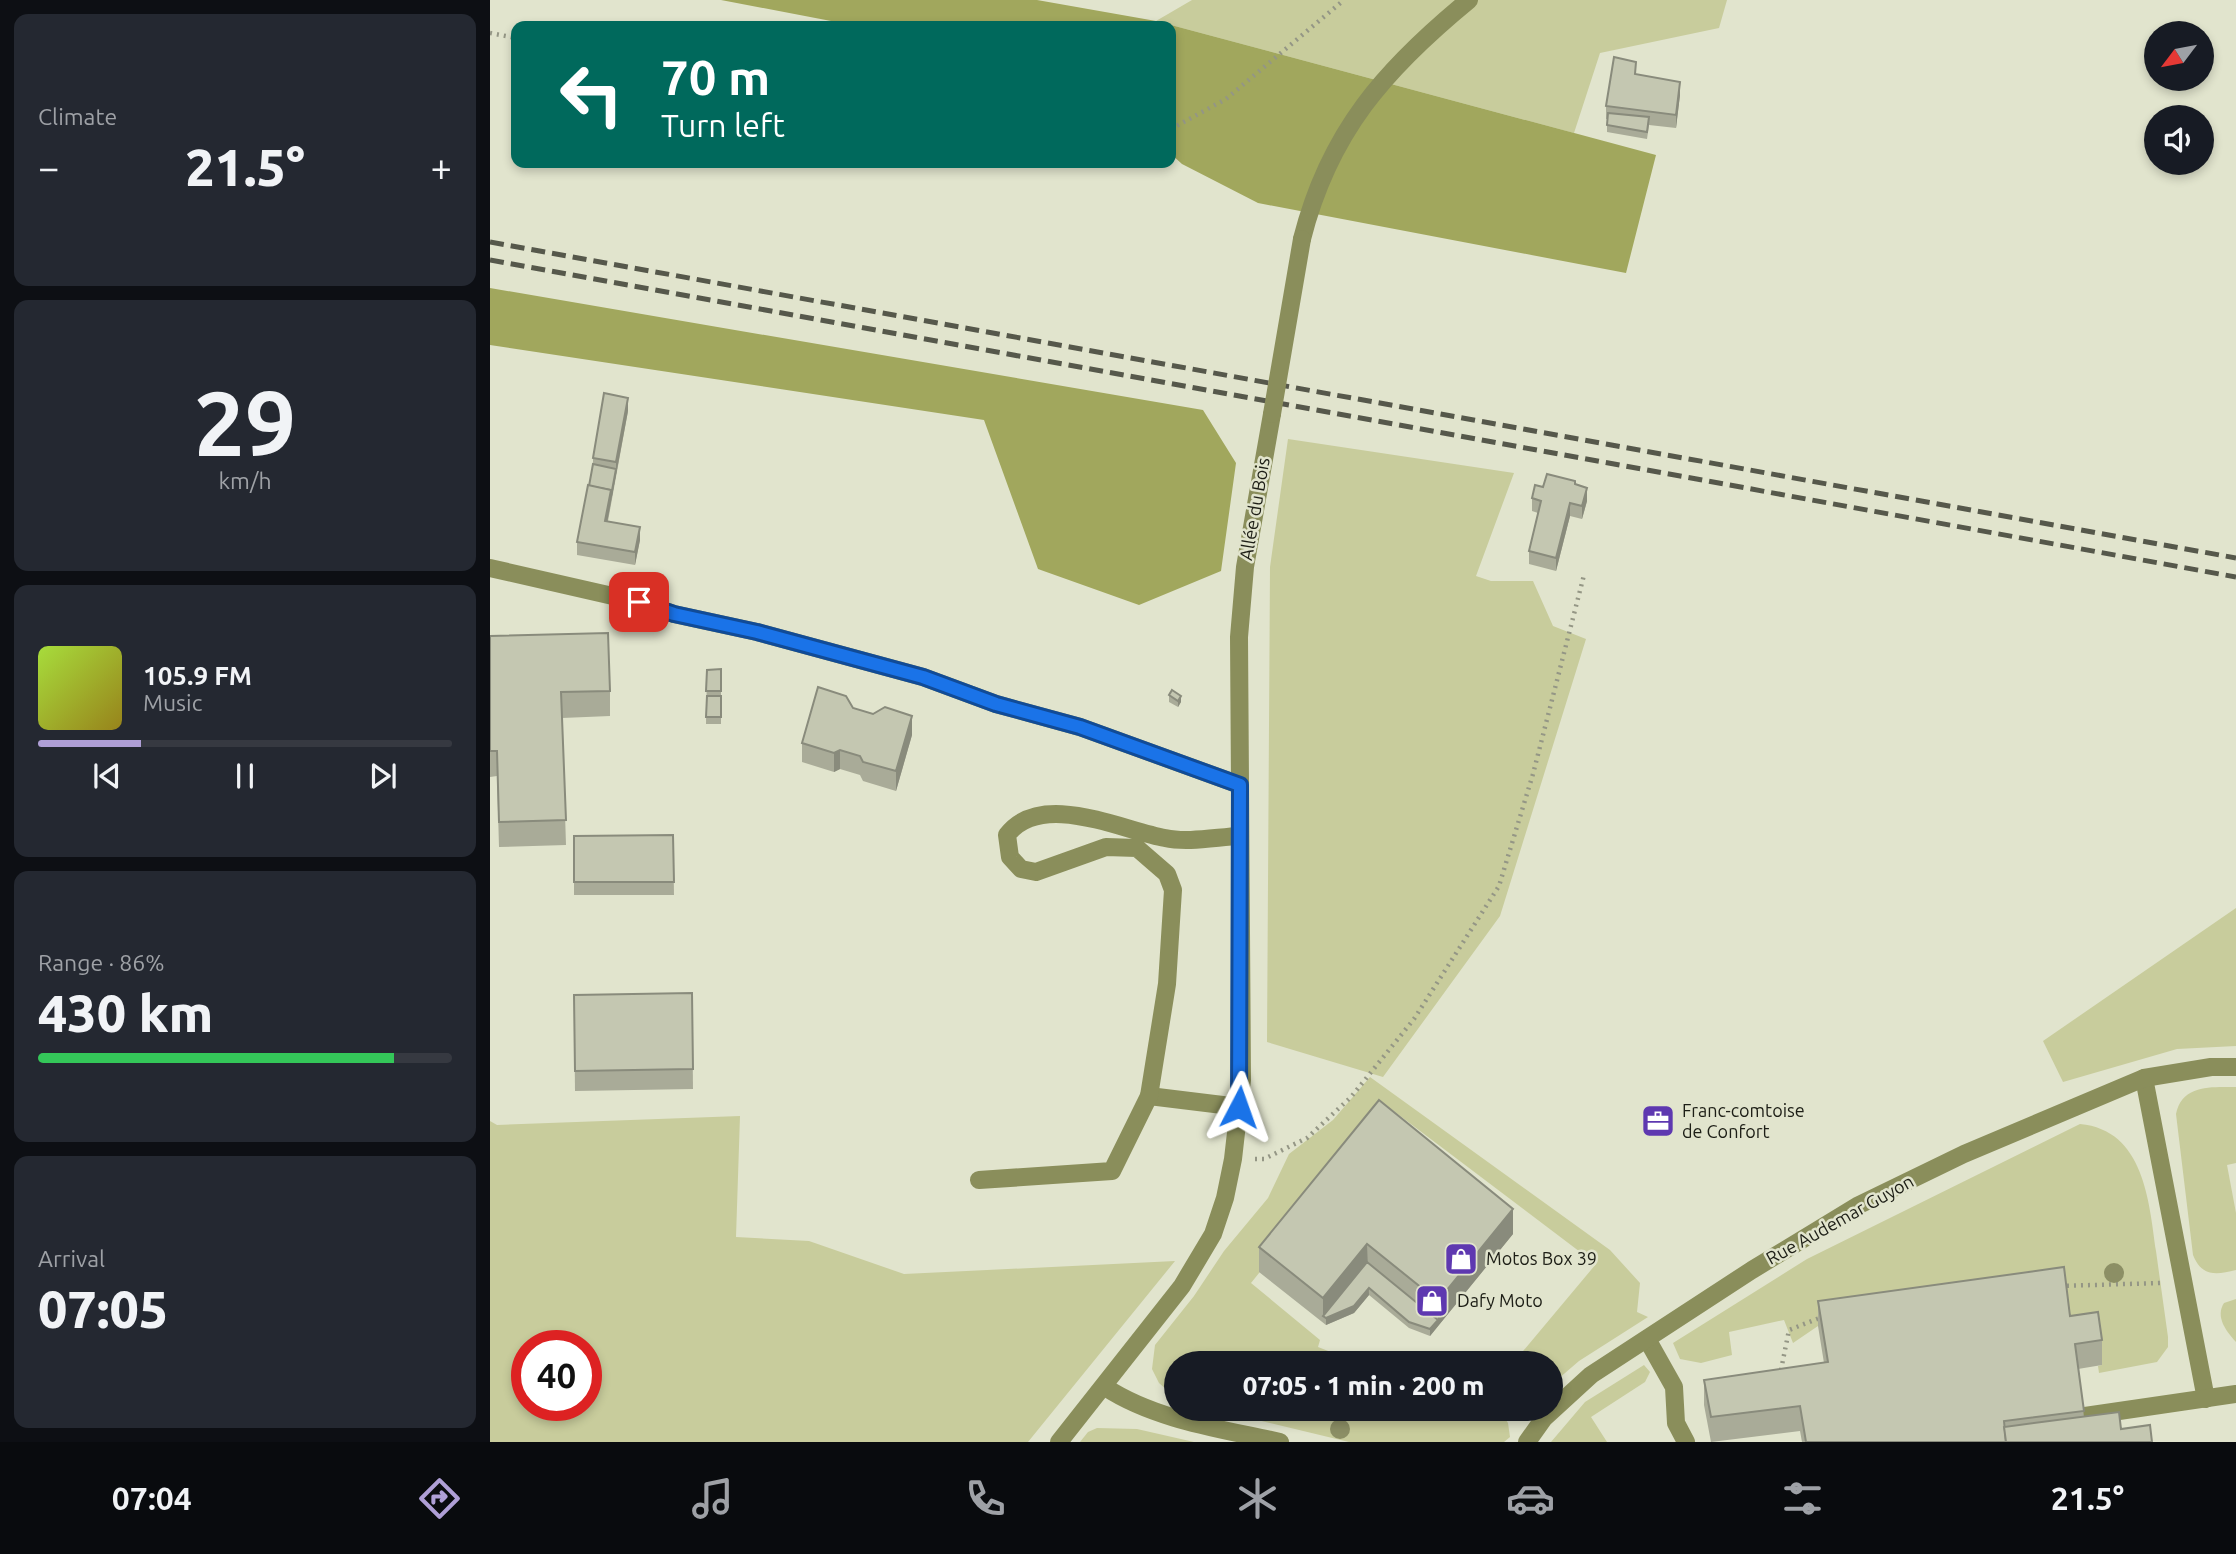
<!DOCTYPE html>
<meta charset="utf-8">
<style>
body{margin:0;font-family:Ubuntu,sans-serif;background:#242831;color:#f1f3f6;height:100vh;display:flex;flex-direction:column;font-size:26px;white-space:nowrap}
*{box-sizing:border-box;margin:0}
p{font-size:23px;color:#9ea1a6}
.icon{flex:none;width:38px;height:38px;fill:none;stroke:currentColor;stroke-width:2;stroke-linecap:round;stroke-linejoin:round}
.map{position:relative;flex:1;overflow:hidden}
.drawer{display:flex;flex-direction:column;gap:14px;padding:14px;background:#0d0f14;width:490px}
.drawer>*{flex:none}
.banner{position:absolute;left:21px;top:21px;width:665px;height:147px;border-radius:14px;box-shadow:0 4px 10px #0003;background:#00695c;color:#fff;overflow:hidden}
.needle{width:46px;rotate:238deg}
.controls{position:absolute;left:1654px;top:21px;display:grid;gap:14px}
.controls a{display:grid;place-items:center;width:70px;height:70px;border-radius:50%;background:#171b24;box-shadow:0 4px 10px #0003;font-size:35px}
.speed{position:absolute;left:21px;top:1330px;display:flex;gap:14px;font-size:35px;font-weight:700;text-align:center}
.speed>*{display:grid;place-content:center;width:91px;height:91px;border-radius:50%;background:#171b24;box-shadow:0 4px 10px #0003;line-height:1}
.speed .limit{border:10px solid #d22;background:#fff;color:#111}
.pin{position:absolute;display:grid;place-items:center;width:60px;height:60px;color:#fff;margin:-30px;border-radius:14px;box-shadow:0 4px 10px #0006}
.me{position:absolute;width:77px;margin:-38px;rotate:4deg;stroke-linejoin:round;filter:drop-shadow(0 0 5px #0008)}
.turn{display:flex;align-items:center;gap:24px;height:147px;padding:0 35px;font-size:32px}
.turn .icon{width:91px;height:91px;stroke-width:2.5}
.turn b{display:block;font-size:49px;line-height:60px}
.big{font-size:52px;font-weight:800;line-height:1.1}
.drawer .card{flex:1;display:flex;flex-direction:column;justify-content:center;gap:10px;min-width:0;padding:0 24px;border-radius:14px;background:#242831}
.drawer .dial{align-items:center;gap:0}
.dial b{font-size:91px;line-height:1}
.song{display:flex;align-items:center;gap:21px}
.cover{width:84px;height:84px;border-radius:10px;background:linear-gradient(135deg,hsl(80 70% 55%),hsl(50 70% 35%))}
.played{height:7px;border-radius:4px;background:linear-gradient(90deg,#af9fd6 25%,#363941 25%)}
.keys{display:flex;justify-content:space-around;direction:ltr}
.heat{display:flex;justify-content:space-between;align-items:center;font-size:38px;direction:ltr}
.charge{height:10px;border-radius:5px;background:linear-gradient(90deg,#34c759 86%,#363941 0)}
.trip{position:absolute;left:674px;top:1351px;width:399px;height:70px;border-radius:35px;background:#171b24;box-shadow:0 4px 10px #0003;font-weight:800;line-height:70px;text-align:center}
.menu{display:flex;height:112px;justify-content:space-around;align-items:center;background:#090b0e;color:#9ea1a6}
.menu .icon{width:49px;height:49px}
.menu .current{color:#af9fd6}
.menu b{font-size:32px;color:#f1f3f6}
main{display:flex;flex:1;min-height:0}
.map>svg:first-child{display:block}
.green{fill:#c8cc9c;fill-rule:evenodd}
.forest{fill:#a1a75d}
.lines{fill:none;stroke-linecap:round;stroke-linejoin:round}
.path{stroke:#949685;stroke-width:4.5;stroke-dasharray:2 5;stroke-linecap:butt}
.minor{stroke:#8a8e5b;stroke-width:18}
.rail{stroke:#56584b;stroke-width:5;stroke-dasharray:14 7;stroke-linecap:butt}
.minor-bridge{stroke:#8a8e5b;stroke-width:18}
.tree{fill:#8c8f65}
.wall{fill:#a9ab98}
.shaded-wall{fill:#898b7c}
.building{fill:#c4c7b1;stroke:#898b7c;stroke-width:2}
.route-casing{stroke:#114b97;stroke-width:18}
.route{stroke:#1a73e8;stroke-width:12}
.labels{text-anchor:middle;stroke-width:5;stroke-linejoin:round;paint-order:stroke}
.street-label{font-size:18px;fill:#1d1e16;stroke:#e1e4cd}
.poi-label{font-size:18px;fill:#1d1e16;stroke:#e1e4cd;text-anchor:start}
</style>
<main>
<section class="drawer">
<div class="card"><p>Climate</p>
<div class="heat"><a>−</a><b class="big">21.5°</b><a>+</a></div>
</div>
<div class="card dial"><b>29</b><p>km/h</p></div>
<div class="card">
<div class="song"><i class="cover"></i><div><b>105.9 FM</b><p>Music</p></div></div>
<div class="played"></div>
<div class="keys"><svg class="icon" aria-label="previous" viewBox="0 0 24 24"><path d="M18 5L8 12l10 7zM5 5v14"/></svg><svg class="icon" aria-label="pause" viewBox="0 0 24 24"><path d="M8 5v14M16 5v14"/></svg><svg class="icon" aria-label="next" viewBox="0 0 24 24"><path d="M6 5l10 7-10 7zM19 5v14"/></svg></div>
</div>
<div class="card"><p>Range · 86%</p><b class="big">430 km</b><div class="charge"></div></div>
<div class="card"><p>Arrival</p><b class="big">07:05</b></div>
</section>
<div class="map">
<svg width="1746" height="1442" viewBox="0 0 1746 1442">
<rect width="100%" height="100%" fill="#e1e4cd"/>
<!-- green -->
<g class="green">
<polygon points="702,0 1237,0 1229,28 1110,53 1084,133 666,21"/>
<polygon points="798,439 1024,473 986,576 1001,581 1043,581 1063,626 1096,639 1010,916 893,1077 777,1042 780,567"/>
<polygon points="1746,908 1746,1046 1687,1049 1573,1082 1553,1041"/>
<polygon points="880,1077 1120,1250 1150,1283 1147,1312 1158,1317 1089,1361 1061,1385 1060,1363 1023,1363 1106,1264 901,1109 761,1283 830,1340 828,1347 869,1363 686,1363 686,1398 669,1383 662,1369 665,1345 704,1296 734,1251 778,1198 799,1154 843,1120"/>
<path d="M1746 1087V1163L1737 1165 1746 1213V1270C1726 1275 1712 1277 1703 1255L1686 1114C1692 1084 1722 1087 1746 1087Z"/>
<path d="M250 1116 246 1237 319 1241 414 1274 685 1261 538 1442H0V1121L7 1125ZM37 1346H96V1405H37Z"/>
<path d="M1590 1124C1654 1130 1659 1201 1666 1251 1670 1280 1674 1308 1678 1337V1347L1667 1362 1609 1373 1608 1366 1612 1365 1328 1326 1303 1343 1294 1320 1239 1332 1242 1355 1211 1363 1190 1359 1183 1343 1317 1259Z"/>
<path d="M1746 1299V1342C1736 1331 1725 1317 1734 1303Z"/>
<polygon points="1154,1365 1160,1372 1155,1382 1101,1417 1117,1442 1061,1442 1095,1402"/>
<polygon points="721,1409 1009,1409 1018,1423 1020,1437 1014,1442 859,1442"/>
<polygon points="607,1428 647,1429 704,1442 590,1442 598,1432"/>
</g>
<!-- forest -->
<g class="forest">
<polygon points="231,0 547,0 666,21 1166,155 1136,273 768,203 692,164 681,154 681,26 367,26"/>
<polygon points="0,288 713,410 746,463 731,571 649,605 548,569 494,420 0,345"/>
</g>
<g class="lines">
<!-- path -->
<g class="path">
<polyline points="0,33 26,38"/>
<polyline points="681,129 736,99 854,0"/>
<polyline points="765,1159 774,1159 817,1138 861,1097 924,1019 1009,886 1043,774 1094,575"/>
<polyline points="1570,1286 1670,1283"/>
<polyline points="1291,1370 1299,1330 1332,1317"/>
</g>
<!-- minor -->
<g class="minor">
<path d="M812 239C839 132 895 69 979 0"/>
<polyline points="0,568 149,602 184,614 267,632 433,677 506,704 590,727 750,785"/>
<polyline points="1654,1078 1716,1399"/>
<polyline points="659,1096 749,1107"/>
<path d="M489 1180 622 1171 659 1096 677 984 683 890 677 874 647 848 616 847 546 872 531 869 520 857 517 835C551 790 631 830 675 838 698 843 727 837 750 836"/>
<polyline points="1157,1339 1184,1387 1186,1423 1196,1442"/>
<path d="M615 1387C665 1420 732 1429 790 1442"/>
<polyline points="1595,1416 1746,1394"/>
<polyline points="569,1442 692,1286 723,1234 735,1198 743,1159 752,1080 749,637 755,567 782,414"/>
<polyline points="1037,1442 1054,1418 1101,1375 1262,1270 1369,1205 1474,1154 1654,1078 1721,1067 1746,1067"/>
</g>
<!-- rail -->
<g class="rail">
<polyline points="0,242 1746,558"/>
<polyline points="0,260 1746,577"/>
</g>
<!-- minor-bridge -->
<polyline class="minor-bridge" points="782,414 812,239"/>
</g>
<!-- trees -->
<g class="tree">
<circle cx="1624" cy="1273" r="10"/>
<circle cx="850" cy="1429" r="10"/>
</g>
<!-- wall -->
<g class="wall">
<polygon points="1146,74 1190,95 1186,128 1159,125 1157,139 1117,132 1117,119 1116,119 1116,106"/>
<polygon points="138,411 118,521 150,540 145,565 87,555 87,542 99,486 103,464 103,458"/>
<polygon points="1085,484 1097,501 1092,519 1080,516 1066,571 1039,564 1039,551 1048,513 1042,511 1042,498 1053,487"/>
<polygon points="0,636 120,691 120,716 72,718 76,845 9,847 7,776 0,777"/>
<polygon points="231,669 231,724 216,724 217,670"/>
<polygon points="679,695 691,702 688,707 679,702"/>
<polygon points="363,708 422,735 406,791 373,781 370,775 350,769 344,772 312,762 312,743"/>
<polygon points="183,835 184,895 84,895 84,836"/>
<polygon points="202,993 203,1089 85,1091 84,995"/>
<polygon points="1023,1234 940,1336 919,1328 879,1295 864,1313 836,1325 769,1272 769,1247"/>
<polygon points="1328,1301 1580,1316 1612,1340 1612,1365 1588,1369 1594,1417 1631,1429 1662,1442 1312,1442 1310,1431 1221,1442 1214,1405 1214,1380 1334,1363 1328,1326"/>
</g>
<!-- shaded-wall -->
<g class="shaded-wall">
<polygon points="1190,82 1190,95 1186,128 1186,115"/>
<polygon points="138,398 138,411 115,534 115,521 126,469 126,462"/>
<polygon points="1097,488 1097,501 1092,519 1092,506"/>
<polygon points="1080,503 1080,516 1066,571 1066,558"/>
<polygon points="150,527 150,540 145,565 145,552"/>
<polygon points="691,696 691,702 688,707 688,701"/>
<polygon points="422,716 422,735 406,791 406,771"/>
<polygon points="350,750 350,769 344,772 344,753"/>
<polygon points="1023,1209 1023,1234 940,1336 940,1329 948,1320 948,1301"/>
<polygon points="877,1244 879,1295 864,1313 836,1325 836,1318 833,1316 833,1323 833,1298"/>
</g>
<!-- building -->
<g class="building">
<polygon points="1124,57 1146,62 1145,74 1190,82 1186,115 1116,106"/>
<polygon points="1118,113 1159,117 1157,132 1117,125"/>
<polygon points="114,393 138,398 126,462 103,458"/>
<polygon points="103,464 126,469 121,496 121,490 99,486"/>
<polygon points="1057,474 1085,481 1085,484 1097,488 1092,506 1080,503 1066,558 1039,551 1051,501 1042,498 1045,485 1053,487"/>
<polygon points="98,485 121,490 115,521 150,527 145,552 87,542"/>
<polygon points="118,633 120,691 71,692 76,820 9,822 7,751 0,751 0,636"/>
<polygon points="231,669 231,691 216,691 217,670"/>
<polygon points="328,687 356,696 363,708 383,714 395,707 422,716 406,771 373,762 370,756 350,750 344,753 312,743"/>
<polygon points="682,690 691,696 688,701 679,695"/>
<polygon points="217,696 231,696 231,717 216,717"/>
<polygon points="183,835 184,882 84,882 84,836"/>
<polygon points="202,993 203,1069 85,1071 84,995"/>
<polygon points="889,1100 1023,1209 948,1301 877,1244 833,1298 769,1247"/>
<polygon points="877,1262 948,1320 940,1329 919,1322 879,1288 864,1306 836,1318 833,1316"/>
<polygon points="1574,1267 1580,1316 1608,1312 1612,1340 1585,1344 1594,1411 1514,1421 1516,1442 1316,1442 1310,1406 1221,1417 1214,1380 1338,1362 1328,1301"/>
<polygon points="1629,1412 1631,1429 1660,1425 1662,1442 1516,1442 1514,1427"/>
</g>
<g class="lines">
<defs>
<polyline id="route" points="149,602 184,614 267,632 433,677 506,704 590,727 750,785 749,1107"/>
</defs>
<!-- route casing -->
<use href="#route" class="route-casing"/>
<!-- route -->
<use href="#route" class="route"/>
</g>
<!-- icons -->
<defs>
<symbol id="office-square" viewBox="-11 -11 22 22"><rect x="-9" y="-9" width="18" height="18" rx="4" fill="#5e38b0" stroke="#e1e4cd"/><path d="M-6-3h4V-5.5h4V-3h4V5H-6ZM-1-4.5V-3h2v-1.5ZM-6 0V1H6V0Z" fill="#fff"/></symbol>
<symbol id="shop-square" viewBox="-11 -11 22 22"><rect x="-9" y="-9" width="18" height="18" rx="4" fill="#5e38b0" stroke="#e1e4cd"/><path d="M-5-2.5h2.3a2.7 3.5 0 0 1 5.4 0H5L5.5 6h-11ZM-1.5-2.5h3a1.5 2.3 0 0 0-3 0Z" fill="#fff"/></symbol>
</defs>
<g fill-rule="evenodd">
<use href="#office-square" x="1149" y="1102" width="38" height="38"/>
<use href="#shop-square" x="952" y="1240" width="38" height="38"/>
<use href="#shop-square" x="923" y="1282" width="38" height="38"/>
</g>
<g class="labels">
<!-- street labels -->
<g class="street-label">
<text transform="translate(765 509) rotate(-80)" y="6">Allée du Bois</text>
<text transform="translate(1350 1220) rotate(-29)" y="6">Rue Audemar Guyon</text>
</g>
<!-- poi labels -->
<g class="poi-label">
<text x="1192" y="1117">Franc-comtoise<tspan x="1192" dy="21">de Confort</tspan></text>
<text x="996" y="1265">Motos Box 39</text>
<text x="967" y="1307">Dafy Moto</text>
</g>
</g>
</svg>
<div class="controls">
<a><svg class="needle" viewBox="-14 -14 28 28"><path d="M0-13l5 13h-10z" fill="#e53935"/><path d="M0 13l5-13h-10z" fill="#9ea1a6"/></svg></a>
<a><svg class="icon" aria-label="sound" viewBox="0 0 24 24"><path d="M4 9h4l5-4v14l-5-4H4zM17 9q2 3 0 6"/></svg></a>
</div>
<div class="speed"><div class="limit">40</div></div>
<div class="pin" style="left:149px;top:602px;background:#d93025"><svg class="icon" aria-label="arrive" viewBox="0 0 24 24"><path d="M6 21V4h12l-3 4 3 4H6"/></svg></div>
<svg class="me" style="left:749px;top:1107px" viewBox="-20 -20 40 40"><path d="M0-17L14 15 0 8-14 15z" fill="#1a73e8" stroke="#fff" stroke-width="4"/></svg>
<div class="trip">07:05 · 1 min · 200 m</div>
<div class="banner">
<div class="turn"><svg class="icon" aria-label="left" viewBox="0 0 24 24"><path d="M17 20v-9H6M10 6l-5 5 5 5"/></svg><div><b>70 m</b>Turn left</div></div>
</div>
</div>
</main>
<nav class="menu">
<b>07:04</b>
<svg class="icon current" aria-label="directions" viewBox="0 0 24 24"><path d="M12 3l9 9-9 9-9-9zM9 14v-3h6M13 9l2 2-2 2"/></svg>
<svg class="icon" aria-label="music" viewBox="0 0 24 24"><path d="M9 18V5l10-2v13"/><circle cx="6" cy="18" r="3"/><circle cx="16" cy="16" r="3"/></svg>
<svg class="icon" aria-label="phone" viewBox="0 0 24 24"><path d="M5 4h4l2 5-3 2q2 4 5 5l2-3 5 2v4C11 20 4 13 5 4z"/></svg>
<svg class="icon" aria-label="climate" viewBox="0 0 24 24"><path d="M12 3v18M4 7l16 10M4 17L20 7"/></svg>
<svg class="icon" aria-label="car" viewBox="0 0 24 24"><path d="M5 17H2v-5l4-1 3-4h7l3 4 3 1v5h-3M9 17h6M6 11h13"/><circle cx="7" cy="17" r="2"/><circle cx="17" cy="17" r="2"/></svg>
<svg class="icon" aria-label="filters" viewBox="0 0 24 24"><path d="M4 7h16M4 17h16"/><circle cx="9" cy="7" r="2"/><circle cx="15" cy="17" r="2"/></svg>
<b>21.5°</b>
</nav>
